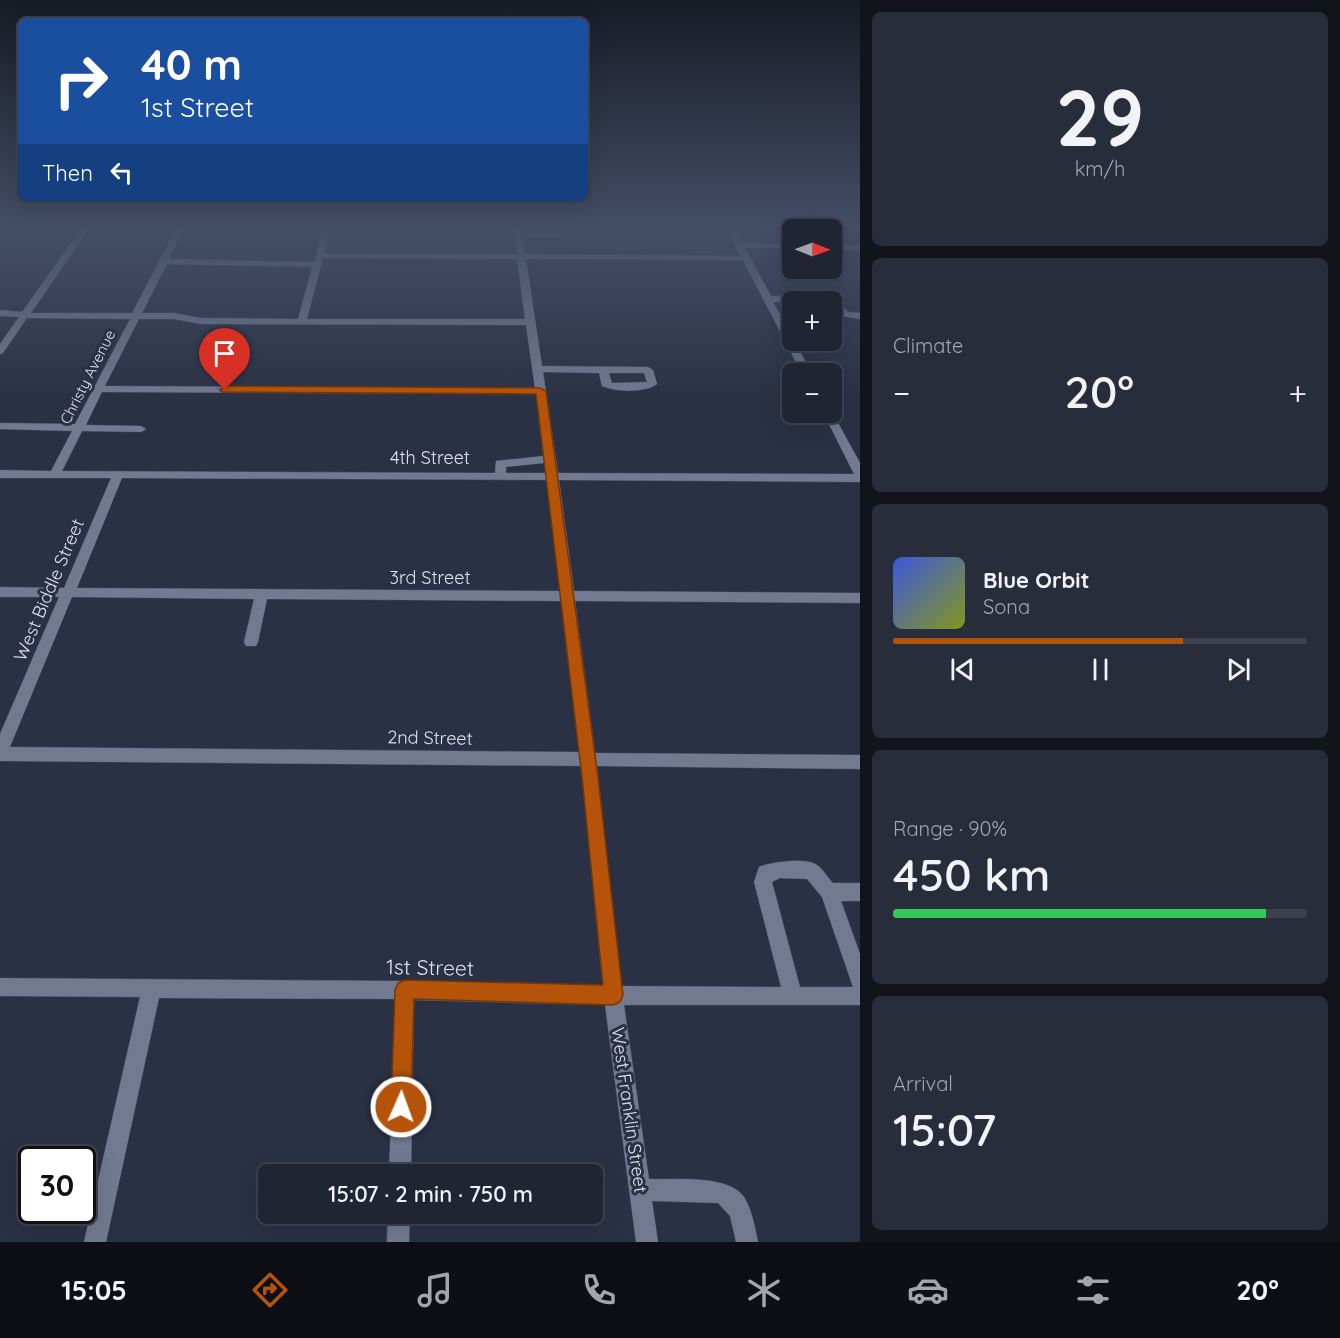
<!DOCTYPE html>
<meta charset="utf-8">
<style>
body{margin:0;font-family:Quicksand,sans-serif;background:#282d3b;color:#f1f3f6;height:100vh;display:flex;flex-direction:column;font-size:22px;white-space:nowrap}
*{box-sizing:border-box;margin:0}
p{font-size:20px;color:#a2a5ac}
.icon{flex:none;width:33px;height:33px;fill:none;stroke:currentColor;stroke-width:2;stroke-linecap:round;stroke-linejoin:round}
.map{position:relative;flex:1;overflow:hidden}
.details{display:flex;flex-direction:column;gap:12px;padding:12px;background:#12141c;width:480px}
.details>*{flex:none}
.guide{position:absolute;left:18px;top:18px;width:570px;height:183px;border-radius:9px;box-shadow:0 6px 24px #0002,0 0 0 2px #3d424e;background:#1a4fa0;color:#fff;overflow:hidden}
.needle{width:39px;rotate:91deg}
.buttons{position:absolute;left:782px;top:219px;display:grid;gap:12px}
.buttons a{display:grid;place-items:center;width:60px;height:60px;border-radius:9px;background:#202533;box-shadow:0 6px 24px #0002,0 0 0 2px #3d424e;font-size:30px}
.speed{position:absolute;left:18px;top:1146px;display:flex;gap:12px;font-size:30px;font-weight:700;text-align:center}
.speed>*{display:grid;place-content:center;width:78px;height:78px;border-radius:50%;background:#202533;box-shadow:0 6px 24px #0002,0 0 0 2px #3d424e;line-height:1}
.speed .limit{border:3px solid #111;border-radius:9px;background:#fff;color:#111}
.pin{position:absolute;display:grid;place-items:center;width:51px;height:51px;color:#fff;margin:-62px -26px;border-radius:50% 50% 50% 0;rotate:-45deg;box-shadow:0 0 6px #0007}
.pin .icon{rotate:45deg}
.me{position:absolute;width:66px;margin:-33px;rotate:2deg;stroke-linejoin:round;filter:drop-shadow(0 0 4px #0008)}
.turn{display:flex;align-items:center;gap:21px;height:126px;padding:0 24px;font-size:27px}
.turn .icon{width:78px;height:78px;stroke-width:2.5}
.turn b{display:block;font-size:42px;line-height:51px}
.then{display:flex;align-items:center;height:57px;padding:0 24px;background:#0003;gap:12px;font-size:22px}
.big{font-size:45px;font-weight:600;line-height:1.1}
.details .widget{flex:1;display:flex;flex-direction:column;justify-content:center;gap:9px;min-width:0;padding:0 21px;border-radius:9px;background:#282d3b}
.details .dial{align-items:center;gap:0}
.dial b{font-size:78px;line-height:1}
.song{display:flex;align-items:center;gap:18px}
.cover{width:72px;height:72px;border-radius:9px;background:linear-gradient(135deg,hsl(230 70% 55%),hsl(70 70% 35%))}
.played{height:6px;border-radius:3px;background:linear-gradient(90deg,#b45309 70%,#3d424e 70%)}
.keys{display:flex;justify-content:space-around;direction:ltr}
.heat{display:flex;justify-content:space-between;align-items:center;font-size:33px;direction:ltr}
.charge{height:9px;border-radius:4px;background:linear-gradient(90deg,#34c759 90%,#3d424e 0)}
.trip{position:absolute;left:258px;top:1164px;width:345px;height:60px;border-radius:9px;background:#202533;box-shadow:0 6px 24px #0002,0 0 0 2px #3d424e;font-weight:600;line-height:60px;text-align:center}
.tab-bar{display:flex;height:96px;justify-content:space-around;align-items:center;background:#0d0f14;color:#a2a5ac}
.tab-bar .icon{width:42px;height:42px}
.tab-bar .active{color:#b45309}
.tab-bar b{font-size:27px;color:#f1f3f6}
main{display:flex;flex:1;min-height:0}
.map>svg:first-child{display:block}
.lines{fill:none;stroke-linecap:round;stroke-linejoin:round}
.minor-casing{stroke:#484d5d;stroke-width:1}
.minor{fill:#717a90;fill-rule:evenodd}
.route{fill:#b45309;stroke:#753606;stroke-width:1.5}
.labels{text-anchor:middle;stroke-width:6;stroke-linejoin:round;paint-order:stroke}
.far-street-label{font-size:15px;fill:#dde2ef;stroke:#2a3144}
.street-label{font-size:18px;fill:#dde2ef;stroke:#2a3144}
.near-street-label{font-size:21px;fill:#dde2ef;stroke:#2a3144}
</style>
<main>
<div class="map">
<svg width="860" height="1242" viewBox="0 0 860 1242">
<rect width="100%" height="100%" fill="#2a3144"/>
<g class="lines">
<defs>
<g id="minor">
<path d="M81 229H89L31 313H132L176 229H184L169 259 314 262 323 229H331L324 254H517L513 229H521V232H554L555 229H563L560 236H522L525 254 741 256 727 229H735L742 243 792 244V248H745L771 296 831 295 848 312 860 313V319L842 316 829 301 773 302 792 336V340H794L812 374H802L743 260 526 259 542 366 648 367 653 370 657 384C645 393 616 392 602 386L599 373 543 372 558 473 854 474 823 412H831V410L860 463V482L559 480 574 591 860 593V603L575 601 595 753 860 755V769L597 766 621 986 781 987 754 882 759 867C771 862 806 857 817 865 823 869 828 878 833 883H860V901H841L860 954V1005H624L649 1179C675 1180 728 1174 744 1197 752 1210 755 1227 758 1242H736L730 1216 718 1203 652 1201 658 1242H636L605 1005 414 1000 411 1174H389L395 999 159 998 106 1242H84L140 997 0 996V978L405 981 603 986 581 766 0 761V734L59 597H0V587L64 588 111 478H0V470L51 471 72 431 0 429V423L75 424 130 319 27 318 3 353 0 354V344L19 317 0 316V310L22 312ZM323 258 517 259 525 319H307ZM167 264 312 267 298 319 201 318 174 313H142ZM139 319H174L201 324 526 325 535 388 105 386ZM609 373H644L647 382 612 383ZM102 392 536 394 544 456 496 461 495 473 62 471 82 431 141 432 146 429 141 426 86 425ZM545 463 546 473H506V467ZM122 478 547 480 560 591 77 588ZM72 597 254 599 244 642 246 646H256L258 642 267 599 562 601 579 752 10 747ZM780 878 807 879 822 897 853 987H800L772 882Z"/>
<polygon points="831,245 860,246 860,250 831,249"/>
<polygon points="388,1214 410,1214 409,1242 387,1242"/>
</g>
</defs>
<!-- minor casing -->
<use href="#minor" class="minor-casing"/>
<!-- minor -->
<use href="#minor" class="minor"/>
</g>
<!-- sky -->
<linearGradient id="sky" x2="0" y2="1"><stop stop-color="#171b25"/><stop offset="0.57" stop-color="#444e67"/><stop offset="1" stop-color="#444e67" stop-opacity="0"/></linearGradient>
<rect width="860" height="402" fill="url(#sky)"/>
<!-- route -->
<polygon class="route" points="225,386 540,388 546,391 598,777 623,995 620,1002 613,1005 414,999 411,1107 408,1114 401,1117 394,1114 391,1107 395,990 398,983 405,980 603,985 582,777 536,394 222,392 220,390"/>
<g class="labels">
<!-- far-street labels -->
<g class="far-street-label">
<text transform="translate(88 377) rotate(-63)" y="5">Christy Avenue</text>
</g>
<!-- street labels -->
<g class="street-label">
<text x="430" y="464">4th Street</text>
<text x="430" y="584">3rd Street</text>
<text transform="translate(49 590) rotate(-67)" y="6">West Biddle Street</text>
<text transform="translate(430 738) rotate(1)" y="6">2nd Street</text>
<text transform="translate(629 1110) rotate(82)" y="6">West Franklin Street</text>
</g>
<!-- near-street labels -->
<g class="near-street-label">
<text transform="translate(430 968) rotate(1)" y="7">1st Street</text>
</g>
</g>
</svg>
<div class="buttons">
<a><svg class="needle" viewBox="-14 -14 28 28"><path d="M0-13l5 13h-10z" fill="#e53935"/><path d="M0 13l5-13h-10z" fill="#a2a5ac"/></svg></a>
<a>+</a>
<a>−</a>
</div>
<div class="speed"><div class="limit">30</div></div>
<div class="pin" style="left:225px;top:390px;background:#d93025"><svg class="icon" aria-label="arrive" viewBox="0 0 24 24"><path d="M6 21V4h12l-3 4 3 4H6"/></svg></div>
<svg class="me" style="left:401px;top:1107px" viewBox="-20 -20 40 40"><circle r="17" fill="#b45309" stroke="#fff" stroke-width="3"/><path d="M0-11L8 9 0 5-8 9z" fill="#fff"/></svg>
<div class="trip">15:07 · 2 min · 750 m</div>
<div class="guide">
<div class="turn"><svg class="icon" aria-label="right" viewBox="0 0 24 24"><path d="M7 20v-9h11M14 6l5 5-5 5"/></svg><div><b>40 m</b>1st Street</div></div>
<div class="then">Then<svg class="icon" aria-label="left" viewBox="0 0 24 24"><path d="M17 20v-9H6M10 6l-5 5 5 5"/></svg></div>
</div>
</div>
<section class="details">
<div class="widget dial"><b>29</b><p>km/h</p></div>
<div class="widget"><p>Climate</p>
<div class="heat"><a>−</a><b class="big">20°</b><a>+</a></div>
</div>
<div class="widget">
<div class="song"><i class="cover"></i><div><b>Blue Orbit</b><p>Sona</p></div></div>
<div class="played"></div>
<div class="keys"><svg class="icon" aria-label="previous" viewBox="0 0 24 24"><path d="M18 5L8 12l10 7zM5 5v14"/></svg><svg class="icon" aria-label="pause" viewBox="0 0 24 24"><path d="M8 5v14M16 5v14"/></svg><svg class="icon" aria-label="next" viewBox="0 0 24 24"><path d="M6 5l10 7-10 7zM19 5v14"/></svg></div>
</div>
<div class="widget"><p>Range · 90%</p><b class="big">450 km</b><div class="charge"></div></div>
<div class="widget"><p>Arrival</p><b class="big">15:07</b></div>
</section>
</main>
<nav class="tab-bar">
<b>15:05</b>
<svg class="icon active" aria-label="directions" viewBox="0 0 24 24"><path d="M12 3l9 9-9 9-9-9zM9 14v-3h6M13 9l2 2-2 2"/></svg>
<svg class="icon" aria-label="music" viewBox="0 0 24 24"><path d="M9 18V5l10-2v13"/><circle cx="6" cy="18" r="3"/><circle cx="16" cy="16" r="3"/></svg>
<svg class="icon" aria-label="phone" viewBox="0 0 24 24"><path d="M5 4h4l2 5-3 2q2 4 5 5l2-3 5 2v4C11 20 4 13 5 4z"/></svg>
<svg class="icon" aria-label="climate" viewBox="0 0 24 24"><path d="M12 3v18M4 7l16 10M4 17L20 7"/></svg>
<svg class="icon" aria-label="car" viewBox="0 0 24 24"><path d="M5 17H2v-5l4-1 3-4h7l3 4 3 1v5h-3M9 17h6M6 11h13"/><circle cx="7" cy="17" r="2"/><circle cx="17" cy="17" r="2"/></svg>
<svg class="icon" aria-label="filters" viewBox="0 0 24 24"><path d="M4 7h16M4 17h16"/><circle cx="9" cy="7" r="2"/><circle cx="15" cy="17" r="2"/></svg>
<b>20°</b>
</nav>
